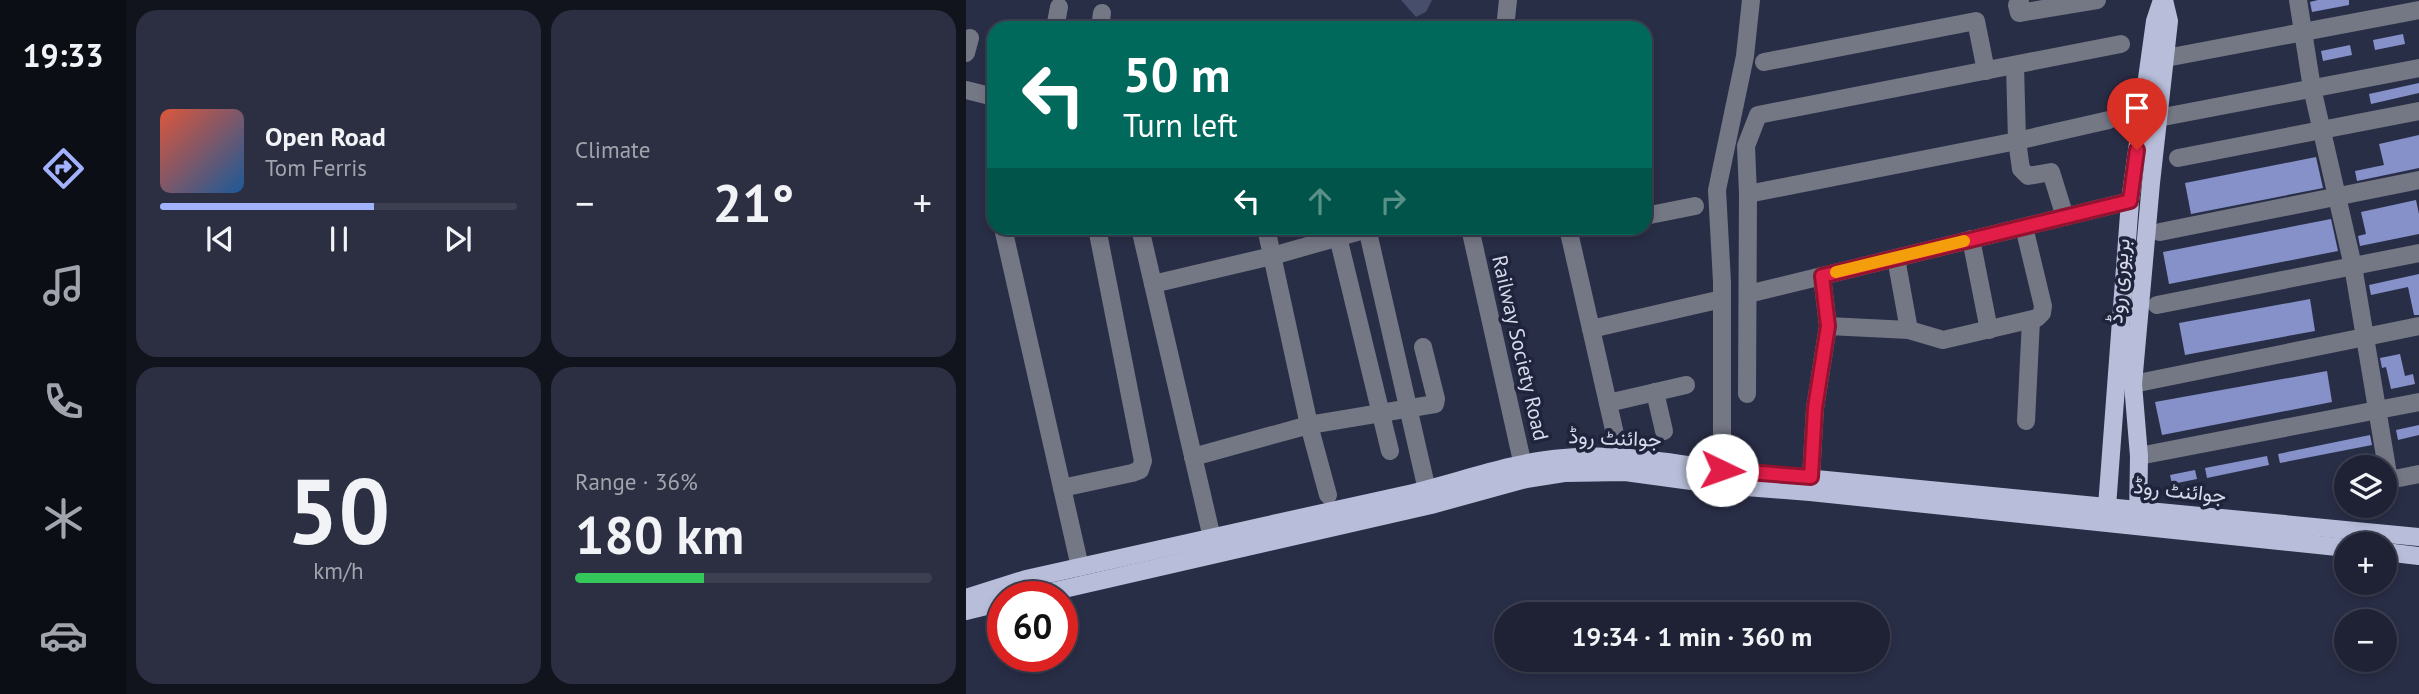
<!DOCTYPE html>
<meta charset="utf-8">
<style>
body{margin:0;font-family:"PT Sans",Vazirmatn,sans-serif;background:#2c2f41;color:#f1f3f6;height:100vh;display:flex;flex-direction:column;font-size:26px;white-space:nowrap}
*{box-sizing:border-box;margin:0}
p{font-size:23px;color:#a1a4ad}
.icon{flex:none;width:38px;height:38px;fill:none;stroke:currentColor;stroke-width:2;stroke-linecap:round;stroke-linejoin:round}
.map{position:relative;flex:1;overflow:hidden}
.details{display:flex;flex-direction:column;gap:10px;padding:10px;background:#11131d;width:840px}
.details>*{flex:none}
.banner{position:absolute;left:21px;top:21px;width:665px;height:214px;border-radius:21px;box-shadow:0 4px 10px #0003,0 0 0 2px #3c3f50;background:#00695c;color:#fff;overflow:hidden}
.fabs{position:absolute;left:1368px;top:455px;display:grid;gap:14px}
.fabs a{display:grid;place-items:center;width:63px;height:63px;border-radius:50%;background:#1f2235;box-shadow:0 4px 10px #0003,0 0 0 2px #3c3f50;font-size:35px}
.speed{position:absolute;left:21px;top:581px;display:flex;gap:14px;font-size:35px;font-weight:700;text-align:center}
.speed>*{display:grid;place-content:center;width:91px;height:91px;border-radius:50%;background:#1f2235;box-shadow:0 4px 10px #0003,0 0 0 2px #3c3f50;line-height:1}
.speed .limit{border:10px solid #d22;background:#fff;color:#111}
.pin{position:absolute;display:grid;place-items:center;width:60px;height:60px;color:#fff;margin:-72px -30px;border-radius:50% 50% 50% 0;rotate:-45deg;box-shadow:0 0 7px #0007}
.pin .icon{rotate:45deg}
.me{position:absolute;width:77px;margin:-38px;rotate:93deg;stroke-linejoin:round;filter:drop-shadow(0 0 5px #0008)}
.turn{display:flex;align-items:center;gap:24px;height:147px;padding:0 21px;font-size:32px}
.turn .icon{width:91px;height:91px;stroke-width:2.5}
.turn b{display:block;font-size:49px;line-height:60px}
.lanes{display:flex;align-items:center;height:66px;padding:0 21px;background:#0003;justify-content:center;gap:35px;direction:ltr}
.lanes .off{opacity:.35}
.big{font-size:52px;font-weight:700;line-height:1.1}
.details .widget{flex:1;display:flex;flex-direction:column;justify-content:center;gap:10px;min-width:0;padding:0 24px;border-radius:21px;background:#2c2f41}
.details .dial{align-items:center;gap:0}
.dial b{font-size:91px;line-height:1}
.song{display:flex;align-items:center;gap:21px}
.cover{width:84px;height:84px;border-radius:10px;background:linear-gradient(135deg,hsl(10 70% 55%),hsl(210 70% 35%))}
.played{height:7px;border-radius:4px;background:linear-gradient(90deg,#a3b2fd 60%,#3c3f50 60%)}
.keys{display:flex;justify-content:space-around;direction:ltr}
.heat{display:flex;justify-content:space-between;align-items:center;font-size:38px;direction:ltr}
.charge{height:10px;border-radius:5px;background:linear-gradient(90deg,#34c759 36%,#3c3f50 0)}
.details .tiles{flex:1;display:grid;gap:10px;grid-template-columns:repeat(2,1fr)}
.trip{position:absolute;left:528px;top:602px;width:396px;height:70px;border-radius:35px;background:#1f2235;box-shadow:0 4px 10px #0003,0 0 0 2px #3c3f50;font-weight:700;line-height:70px;text-align:center}
main{display:flex;flex:1;min-height:0}
.dock{display:flex;flex-direction:column;width:126px;justify-content:space-around;align-items:center;background:#0c0e15;color:#a1a4ad}
.dock .icon{width:49px;height:49px}
.dock .active{color:#a3b2fd}
.dock b{font-size:32px;color:#f1f3f6}
.map>svg:first-child{display:block}
.green{fill:#474e6c}
.building{fill:#8591c8}
.lines{fill:none;stroke-linecap:round;stroke-linejoin:round}
.minor{stroke:#747784;stroke-width:18}
.major{stroke:#b8beda;stroke-width:18}
.route-casing{stroke:#92132f;stroke-width:18}
.route{stroke:#e11d48;stroke-width:12}
.slow{stroke:#f59e0b;stroke-width:12}
.labels{text-anchor:middle;stroke-width:7;stroke-linejoin:round;paint-order:stroke}
.street-label{font-size:21px;fill:#d6daea;stroke:#1f243c}
</style>
<main>
<nav class="dock">
<b>19:33</b>
<svg class="icon active" aria-label="directions" viewBox="0 0 24 24"><path d="M12 3l9 9-9 9-9-9zM9 14v-3h6M13 9l2 2-2 2"/></svg>
<svg class="icon" aria-label="music" viewBox="0 0 24 24"><path d="M9 18V5l10-2v13"/><circle cx="6" cy="18" r="3"/><circle cx="16" cy="16" r="3"/></svg>
<svg class="icon" aria-label="phone" viewBox="0 0 24 24"><path d="M5 4h4l2 5-3 2q2 4 5 5l2-3 5 2v4C11 20 4 13 5 4z"/></svg>
<svg class="icon" aria-label="climate" viewBox="0 0 24 24"><path d="M12 3v18M4 7l16 10M4 17L20 7"/></svg>
<svg class="icon" aria-label="car" viewBox="0 0 24 24"><path d="M5 17H2v-5l4-1 3-4h7l3 4 3 1v5h-3M9 17h6M6 11h13"/><circle cx="7" cy="17" r="2"/><circle cx="17" cy="17" r="2"/></svg>
</nav>
<section class="details">
<div class="tiles">
<div class="widget">
<div class="song"><i class="cover"></i><div><b>Open Road</b><p>Tom Ferris</p></div></div>
<div class="played"></div>
<div class="keys"><svg class="icon" aria-label="previous" viewBox="0 0 24 24"><path d="M18 5L8 12l10 7zM5 5v14"/></svg><svg class="icon" aria-label="pause" viewBox="0 0 24 24"><path d="M8 5v14M16 5v14"/></svg><svg class="icon" aria-label="next" viewBox="0 0 24 24"><path d="M6 5l10 7-10 7zM19 5v14"/></svg></div>
</div>
<div class="widget"><p>Climate</p>
<div class="heat"><a>−</a><b class="big">21°</b><a>+</a></div>
</div>
<div class="widget dial"><b>50</b><p>km/h</p></div>
<div class="widget"><p>Range · 36%</p><b class="big">180 km</b><div class="charge"></div></div>
</div>
</section>
<div class="map">
<svg width="1453" height="694" viewBox="0 0 1453 694">
<rect width="100%" height="100%" fill="#292e47"/>
<!-- green -->
<polygon class="green" points="435,0 466,0 460,12 450,17"/>
<!-- building -->
<g class="building">
<polygon points="1352,0 1383,0 1383,5 1346,12 1344,2"/>
<polygon points="1437,34 1439,44 1409,50 1407,40"/>
<polygon points="1384,45 1386,55 1357,61 1355,51"/>
<polygon points="1453,83 1453,93 1405,104 1403,94"/>
<polygon points="1453,135 1453,168 1391,181 1389,171 1418,165 1413,144"/>
<polygon points="1350,157 1357,188 1225,214 1219,183"/>
<polygon points="1450,200 1453,214 1453,234 1394,246 1392,236 1400,234 1395,212"/>
<polygon points="1365,219 1372,251 1203,284 1197,252"/>
<polygon points="1453,274 1453,315 1448,315 1442,287 1405,295 1403,285"/>
<polygon points="1344,299 1349,331 1219,355 1213,323"/>
<polygon points="1434,354 1439,376 1447,374 1449,384 1425,389 1420,367 1416,368 1414,358"/>
<polygon points="1361,371 1366,402 1196,435 1189,402"/>
<polygon points="1453,425 1453,435 1432,440 1430,430"/>
<polygon points="1404,435 1406,445 1314,463 1312,454"/>
<polygon points="1301,456 1303,465 1241,478 1239,468"/>
<polygon points="1229,470 1231,479 1206,484 1204,475"/>
</g>
<g class="lines">
<!-- minor -->
<g class="minor">
<polyline points="1054,0 1051,5 1053,13 1131,0"/>
<polyline points="1332,0 1346,88 1387,266 1423,480 1453,474"/>
<polyline points="89,28 93,7"/>
<polyline points="134,28 136,13"/>
<polyline points="539,28 542,0"/>
<polyline points="0,53 4,38"/>
<polyline points="1200,58 1453,10"/>
<polyline points="798,62 1010,21 1020,71"/>
<polyline points="1049,65 1051,141 1055,169 1062,176 1085,172 1099,217"/>
<polyline points="0,90 28,97"/>
<polyline points="1192,118 1453,68"/>
<polyline points="1212,158 1453,111"/>
<polyline points="782,194 1051,141 1143,120"/>
<polyline points="679,216 729,206"/>
<polyline points="37,228 114,567"/>
<polyline points="174,228 246,538"/>
<polyline points="300,228 343,425 362,495"/>
<polyline points="401,228 461,490"/>
<polyline points="504,228 560,479"/>
<polyline points="602,228 649,434"/>
<polyline points="1194,232 1453,180"/>
<polyline points="372,237 424,451"/>
<polyline points="1005,239 1023,330"/>
<polyline points="930,258 943,330"/>
<polyline points="187,284 306,256 405,228"/>
<polyline points="782,294 1164,201"/>
<polyline points="1191,305 1453,253"/>
<polyline points="862,326 943,330 977,340 1071,318 1076,313 1077,306 1058,227"/>
<polyline points="625,329 756,299"/>
<polyline points="1167,384 1453,326"/>
<polyline points="689,392 698,431"/>
<polyline points="781,394 782,194 780,146 792,115 1155,44"/>
<polyline points="642,403 720,385"/>
<polyline points="1060,421 1065,320"/>
<polyline points="1173,456 1453,402"/>
<polyline points="227,457 343,425 469,404 470,399 457,347"/>
<polyline points="756,470 756,282 751,190 779,56 785,0"/>
<polyline points="845,477 849,408 862,326 856,276"/>
<polyline points="96,488 166,473 174,470 177,461 131,228"/>
</g>
<!-- major -->
<g class="major">
<polyline points="1140,520 1164,201 1189,21 1196,0"/>
<polyline points="1172,522 1173,456 1167,384 1185,183 1203,21 1198,0"/>
<polyline points="1419,552 1453,556"/>
<polyline points="63,597 465,505 560,479 598,473 659,472 755,485 844,492 1381,548"/>
<path d="M0 598 60 579C186 550 312 523 438 495 491 483 544 462 598 458 652 453 704 462 756 470L1453 537"/>
<polyline points="0,611 37,602"/>
</g>
</g>
<g class="lines">
<defs>
<polyline id="route" points="756,470 845,477 849,408 862,326 856,276 1164,201 1171,150"/>
</defs>
<!-- route casing -->
<use href="#route" class="route-casing"/>
<!-- route -->
<use href="#route" class="route"/>
<!-- slow -->
<polyline class="slow" points="870,272 998,241"/>
</g>
<g class="labels">
<!-- street labels -->
<g class="street-label">
<text transform="translate(1153 281) rotate(-85)" y="7">بریوری روڈ</text>
<text transform="translate(554 348) rotate(77)" y="7">Railway Society Road</text>
<text transform="translate(649 438) rotate(2)" y="7">جوائنٹ روڈ</text>
<text transform="translate(1214 491) rotate(6)" y="7">جوائنٹ روڈ</text>
</g>
</g>
</svg>
<div class="fabs">
<a><svg class="icon" aria-label="layers" viewBox="0 0 24 24"><path d="M12 4l9 5-9 5-9-5zM3 14l9 5 9-5"/></svg></a>
<a>+</a>
<a>−</a>
</div>
<div class="speed"><div class="limit">60</div></div>
<div class="pin" style="left:1171px;top:150px;background:#d93025"><svg class="icon" aria-label="arrive" viewBox="0 0 24 24"><path d="M6 21V4h12l-3 4 3 4H6"/></svg></div>
<svg class="me" style="left:756px;top:470px" viewBox="-20 -20 40 40"><circle r="19" fill="#fff"/><path d="M0-13L10 11 0 6-10 11z" fill="#e11d48"/></svg>
<div class="trip">19:34 · 1 min · 360 m</div>
<div class="banner">
<div class="turn"><svg class="icon" aria-label="left" viewBox="0 0 24 24"><path d="M17 20v-9H6M10 6l-5 5 5 5"/></svg><div><b>50 m</b>Turn left</div></div>
<div class="lanes"><svg class="icon" aria-label="left" viewBox="0 0 24 24"><path d="M17 20v-9H6M10 6l-5 5 5 5"/></svg><svg class="icon off" aria-label="ahead" viewBox="0 0 24 24"><path d="M12 20V5M6 11l6-6 6 6"/></svg><svg class="icon off" aria-label="right" viewBox="0 0 24 24"><path d="M7 20v-9h11M14 6l5 5-5 5"/></svg></div>
</div>
</div>
</main>
